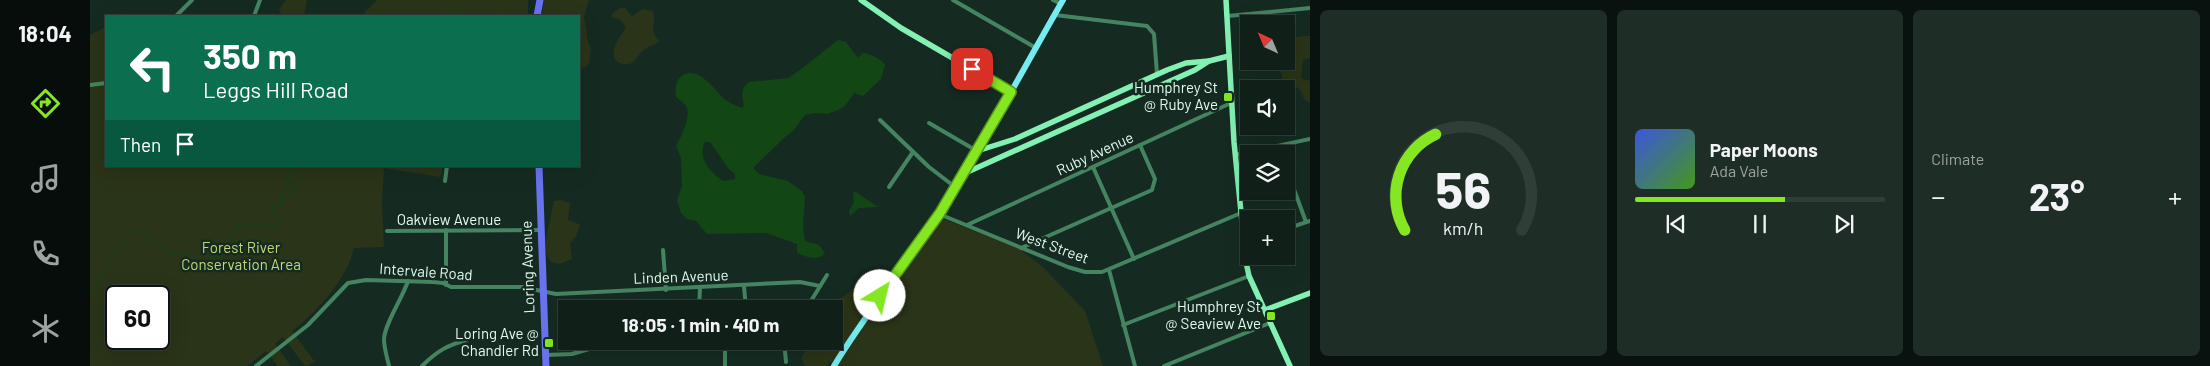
<!DOCTYPE html>
<meta charset="utf-8">
<style>
body{margin:0;font-family:Barlow,sans-serif;background:#1e2d26;color:#f1f3f6;height:100vh;display:flex;flex-direction:column;font-size:19px;white-space:nowrap}
*{box-sizing:border-box;margin:0}
p{font-size:16px;color:#9ca3a2}
.icon{flex:none;width:28px;height:28px;fill:none;stroke:currentColor;stroke-width:2;stroke-linecap:round;stroke-linejoin:round}
.map{position:relative;flex:1;overflow:hidden}
.sheet{display:flex;flex-direction:column;gap:10px;padding:10px;background:#09120e;width:900px}
.sheet>*{flex:none}
.hud{position:absolute;left:15px;top:15px;width:475px;height:152px;border-radius:0px;box-shadow:0 5px 20px #0002,0 0 0 1px #303e38;background:#0b6e4f;color:#fff;overflow:hidden}
.needle{width:32px;rotate:316deg}
.fabs{position:absolute;left:1150px;top:15px;display:grid;gap:10px}
.fabs a{display:grid;place-items:center;width:55px;height:55px;border-radius:0px;background:#102019;box-shadow:0 5px 20px #0002,0 0 0 1px #303e38;font-size:25px}
.speed{position:absolute;left:15px;top:285px;display:flex;gap:10px;font-size:25px;font-weight:700;text-align:center}
.speed>*{display:grid;place-content:center;width:65px;height:65px;border-radius:50%;background:#102019;box-shadow:0 5px 20px #0002,0 0 0 1px #303e38;line-height:1}
.speed .limit{border:2px solid #111;border-radius:8px;background:#fff;color:#111}
.pin{position:absolute;display:grid;place-items:center;width:42px;height:42px;color:#fff;margin:-21px;border-radius:10px;box-shadow:0 2px 8px #0006}
.me{position:absolute;width:55px;margin:-28px;rotate:36deg;stroke-linejoin:round;filter:drop-shadow(0 0 4px #0008)}
.turn{display:flex;align-items:center;gap:18px;height:105px;padding:0 15px;font-size:22px}
.turn .icon{width:65px;height:65px;stroke-width:2.5}
.turn b{display:block;font-size:35px;line-height:42px}
.then{display:flex;align-items:center;height:48px;padding:0 15px;background:#0003;gap:10px;font-size:19px}
.big{font-size:38px;font-weight:700;line-height:1.1}
.sheet .widget{flex:1;display:flex;flex-direction:column;justify-content:center;gap:8px;min-width:0;padding:0 18px;border-radius:8px;background:#1e2d26}
.sheet .dial{align-items:center;gap:0}
.dial svg{height:130px;overflow:visible;fill:none;stroke:#303e38;stroke-width:7;stroke-linecap:round;text-anchor:middle}
.dial text{fill:#f1f3f6;stroke:none}
.song{display:flex;align-items:center;gap:15px}
.cover{width:60px;height:60px;border-radius:8px;background:linear-gradient(135deg,hsl(230 70% 55%),hsl(100 70% 35%))}
.played{height:5px;border-radius:2px;background:linear-gradient(90deg,#84e722 60%,#303e38 60%)}
.keys{display:flex;justify-content:space-around;direction:ltr}
.heat{display:flex;justify-content:space-between;align-items:center;font-size:28px;direction:ltr}
.sheet .tiles{flex:1;display:grid;gap:10px;grid-template-columns:repeat(3,1fr)}
.trip{position:absolute;left:468px;top:300px;width:285px;height:50px;border-radius:0px;background:#102019;box-shadow:0 5px 20px #0002,0 0 0 1px #303e38;font-weight:700;line-height:50px;text-align:center}
main{display:flex;flex:1;min-height:0}
.menu{display:flex;flex-direction:column;width:90px;justify-content:space-around;align-items:center;background:#060d0a;color:#9ca3a2}
.menu .icon{width:35px;height:35px}
.menu .active{color:#84e722}
.menu b{font-size:22px;color:#f1f3f6}
.map>svg:first-child{display:block}
.green{fill:#2a3418;fill-rule:evenodd}
.water{fill:#124614;fill-rule:evenodd}
.lines{fill:none;stroke-linecap:round;stroke-linejoin:round}
.stream{stroke:#124614;stroke-width:1}
.street{stroke:#458461;stroke-width:4}
.secondary{stroke:#83f1b2;stroke-width:5.5}
.primary{stroke:#74ecf0;stroke-width:6}
.highway{stroke:#6973ef;stroke-width:7}
.route-casing{stroke:#569616;stroke-width:12}
.route{stroke:#84e722;stroke-width:9}
.poi-dot{fill:#84e722;stroke:#152b21;stroke-width:2}
.labels{text-anchor:middle;stroke-width:5;stroke-linejoin:round;paint-order:stroke}
.poi-label{font-size:15px;fill:#e1fcef;stroke:#152b21;text-anchor:end}
.street-label{font-size:15px;fill:#e1fcef;stroke:#152b21}
.park-label{font-size:15px;fill:#c6d673;stroke:#152b21}
</style>
<main>
<nav class="menu">
<b>18:04</b>
<svg class="icon active" aria-label="directions" viewBox="0 0 24 24"><path d="M12 3l9 9-9 9-9-9zM9 14v-3h6M13 9l2 2-2 2"/></svg>
<svg class="icon" aria-label="music" viewBox="0 0 24 24"><path d="M9 18V5l10-2v13"/><circle cx="6" cy="18" r="3"/><circle cx="16" cy="16" r="3"/></svg>
<svg class="icon" aria-label="phone" viewBox="0 0 24 24"><path d="M5 4h4l2 5-3 2q2 4 5 5l2-3 5 2v4C11 20 4 13 5 4z"/></svg>
<svg class="icon" aria-label="climate" viewBox="0 0 24 24"><path d="M12 3v18M4 7l16 10M4 17L20 7"/></svg>
</nav>
<div class="map">
<svg width="1220" height="366" viewBox="0 0 1220 366">
<rect width="100%" height="100%" fill="#152b21"/>
<!-- green -->
<g class="green">
<polygon points="196,0 217,0 214,16 192,16 189,9"/>
<polygon points="287,0 438,0 438,16 267,16 273,14"/>
<polygon points="454,0 499,0 494,16 498,43 501,49 499,64 490,70 489,75 489,16 452,16"/>
<path d="M530 8H535L542 16 553 9 563 11C567 21 558 31 569 40L567 43C560 46 553 49 548 56 546 58 545 61 543 62 541 64 535 65 532 64 513 57 531 36 536 27L530 20 522 17V14Z"/>
<path d="M16 27V166H353L350 177 294 168 292 202 294 247 264 248C258 278 226 313 202 331L225 362 215 366 193 337 185 344 201 366H188L176 351 157 366H0V35ZM26 296H69V339H26Z"/>
<polygon points="1214,36 1220,36 1220,58 1213,60 1211,78 1220,81 1220,103 1214,99 1210,90 1192,78 1189,61 1196,61 1196,39"/>
<path d="M470 200 480 203 478 220 489 224 490 226 486 236 480 243 482 259 470 264 461 262C449 248 461 222 463 205L464 201Z"/>
<polygon points="851,218 928,248 953,267 995,311 1013,366 749,366 740,361 737,366 715,366 711,358 722,341 744,341 742,309 748,300 767,286 777,284 796,296"/>
</g>
<!-- water -->
<g class="water">
<path d="M748 40 756 42 768 58 773 53C781 54 790 59 795 64L791 79 773 96 764 93 755 106 748 110 737 114 724 113 715 115 703 131 695 137 663 168 669 174 698 181 712 191 715 197 713 228 715 241 729 245 735 253C727 262 717 257 707 253V244L676 233 617 234 606 221 597 219 591 213 587 200 592 186 591 158 586 146C591 137 600 119 597 108 596 104 589 100 586 97 585 89 585 80 593 75 609 66 624 89 634 99 639 103 646 105 652 108L654 105C652 96 650 89 659 82L698 78 710 70ZM615 142H620L638 168 645 174V179L634 181C621 174 607 158 615 142Z"/>
<polygon points="764,191 788,207 769,208 760,216 759,211 764,202 763,194"/>
</g>
<g class="lines">
<!-- stream -->
<g class="stream">
<polyline points="356,16 359,9 364,5 370,8 372,16"/>
<polyline points="406,16 422,0"/>
<polyline points="222,166 228,169 234,166"/>
<path d="M0 291 7 288 20 260 34 245 37 237 43 231H50L82 255C102 246 102 260 117 262L122 257 126 256 129 258 133 256 132 252 135 249 142 248V237L145 238 153 248 161 240 157 234 148 231 146 227 149 224 161 227 165 221 172 228 190 223 181 210 184 207 193 205 192 192 194 190 202 194 203 192 202 186 197 183 196 181 205 172 196 166"/>
</g>
<!-- street -->
<g class="street">
<polyline points="863,0 946,48"/>
<polyline points="963,0 971,4"/>
<polyline points="965,15 1057,26 1064,34 1067,74"/>
<polyline points="86,16 102,0"/>
<polyline points="164,16 170,0"/>
<polyline points="1138,16 1220,8"/>
<polyline points="0,85 16,83"/>
<polyline points="790,120 839,167 865,187"/>
<polyline points="839,123 887,151"/>
<polyline points="1145,155 1220,139"/>
<polyline points="1003,167 1044,259"/>
<polyline points="1198,173 1216,222"/>
<polyline points="355,181 357,166"/>
<polyline points="799,187 823,152"/>
<polyline points="849,214 978,267 995,272 1012,272 1151,213"/>
<polyline points="877,225 1141,103"/>
<polyline points="1196,229 1220,221"/>
<polyline points="297,231 451,230"/>
<polyline points="931,248 1062,190 1065,179 1050,145"/>
<polyline points="573,250 576,290"/>
<polyline points="1019,270 1045,366"/>
<polyline points="356,285 356,230"/>
<polyline points="654,286 656,309"/>
<polyline points="609,309 610,288"/>
<polyline points="716,309 737,275"/>
<polyline points="1033,325 1159,276"/>
<polyline points="694,341 696,362"/>
<polyline points="635,342 635,366"/>
<polyline points="456,355 482,354 499,349 681,341"/>
<polyline points="166,366 218,325 258,283 276,280 343,282 353,283 361,287 432,287 466,294 710,282 730,286"/>
<path d="M299 366C297 357 294 348 294 339 295 323 312 299 318 281"/>
<path d="M332 366C346 352 357 345 377 340"/>
<polyline points="1074,366 1180,323"/>
</g>
<!-- secondary -->
<g class="secondary">
<polyline points="771,0 811,28 921,92"/>
<polyline points="1136,0 1144,142 1156,262 1159,276 1200,366"/>
<polyline points="887,151 925,139 1077,70 1096,63 1119,61"/>
<polyline points="873,174 1105,70 1119,61 1139,56"/>
<polyline points="1175,310 1220,293"/>
</g>
<!-- primary -->
<path class="primary" d="M744 366C776 313 816 265 849 213 894 144 932 71 973 0"/>
<!-- highway -->
<g class="highway">
<polyline points="447,16 450,0"/>
<polyline points="449,166 456,366"/>
</g>
</g>
<g class="lines">
<defs>
<polyline id="route" points="790,296 850,213 921,92 882,69"/>
</defs>
<!-- route casing -->
<use href="#route" class="route-casing"/>
<!-- route -->
<use href="#route" class="route"/>
</g>
<!-- markers -->
<g class="poi-dot">
<rect x="1133" y="92" width="10" height="10" rx="2.5"/>
<rect x="1176" y="311" width="10" height="10" rx="2.5"/>
<rect x="454" y="338" width="10" height="10" rx="2.5"/>
</g>
<g class="labels">
<!-- poi labels -->
<g class="poi-label">
<text x="1128" y="93">Humphrey St<tspan x="1128" dy="17">@ Ruby Ave</tspan></text>
<text x="1171" y="312">Humphrey St<tspan x="1171" dy="17">@ Seaview Ave</tspan></text>
<text x="449" y="339">Loring Ave @<tspan x="449" dy="17">Chandler Rd</tspan></text>
</g>
<!-- street labels -->
<g class="street-label">
<text transform="translate(1005 154) rotate(-25)" y="5">Ruby Avenue</text>
<text x="359" y="225">Oakview Avenue</text>
<text transform="translate(962 246) rotate(20)" y="5">West Street</text>
<text transform="translate(438 267) rotate(-92)" y="5">Loring Avenue</text>
<text transform="translate(336 272) rotate(4)" y="5">Intervale Road</text>
<text transform="translate(591 277) rotate(-2)" y="5">Linden Avenue</text>
</g>
<!-- park labels -->
<g class="park-label">
<text x="151" y="253">Forest River<tspan x="151" dy="17">Conservation Area</tspan></text>
</g>
</g>
</svg>
<div class="fabs">
<a><svg class="needle" viewBox="-14 -14 28 28"><path d="M0-13l5 13h-10z" fill="#e53935"/><path d="M0 13l5-13h-10z" fill="#9ca3a2"/></svg></a>
<a><svg class="icon" aria-label="sound" viewBox="0 0 24 24"><path d="M4 9h4l5-4v14l-5-4H4zM17 9q2 3 0 6"/></svg></a>
<a><svg class="icon" aria-label="layers" viewBox="0 0 24 24"><path d="M12 4l9 5-9 5-9-5zM3 14l9 5 9-5"/></svg></a>
<a>+</a>
</div>
<div class="speed"><div class="limit">60</div></div>
<div class="pin" style="left:882px;top:69px;background:#d93025"><svg class="icon" aria-label="arrive" viewBox="0 0 24 24"><path d="M6 21V4h12l-3 4 3 4H6"/></svg></div>
<svg class="me" style="left:790px;top:296px" viewBox="-20 -20 40 40"><circle r="19" fill="#fff"/><path d="M0-13L10 11 0 6-10 11z" fill="#84e722"/></svg>
<div class="trip">18:05 · 1 min · 410 m</div>
<div class="hud">
<div class="turn"><svg class="icon" aria-label="left" viewBox="0 0 24 24"><path d="M17 20v-9H6M10 6l-5 5 5 5"/></svg><div><b>350 m</b>Leggs Hill Road</div></div>
<div class="then">Then<svg class="icon" aria-label="arrive" viewBox="0 0 24 24"><path d="M6 21V4h12l-3 4 3 4H6"/></svg></div>
</div>
</div>
<section class="sheet">
<div class="tiles">
<div class="widget dial"><svg viewBox="0 0 100 80">
<path d="M14 69A42 42 0 1 1 86 69"/>
<path d="M14 69A42 42 0 0 1 33 10" stroke="#84e722"/>
<text x="50" y="56" font-size="32" font-weight="700">56</text>
<text x="50" y="72" font-size="11">km/h</text>
</svg></div>
<div class="widget">
<div class="song"><i class="cover"></i><div><b>Paper Moons</b><p>Ada Vale</p></div></div>
<div class="played"></div>
<div class="keys"><svg class="icon" aria-label="previous" viewBox="0 0 24 24"><path d="M18 5L8 12l10 7zM5 5v14"/></svg><svg class="icon" aria-label="pause" viewBox="0 0 24 24"><path d="M8 5v14M16 5v14"/></svg><svg class="icon" aria-label="next" viewBox="0 0 24 24"><path d="M6 5l10 7-10 7zM19 5v14"/></svg></div>
</div>
<div class="widget"><p>Climate</p>
<div class="heat"><a>−</a><b class="big">23°</b><a>+</a></div>
</div>
</div>
</section>
</main>
